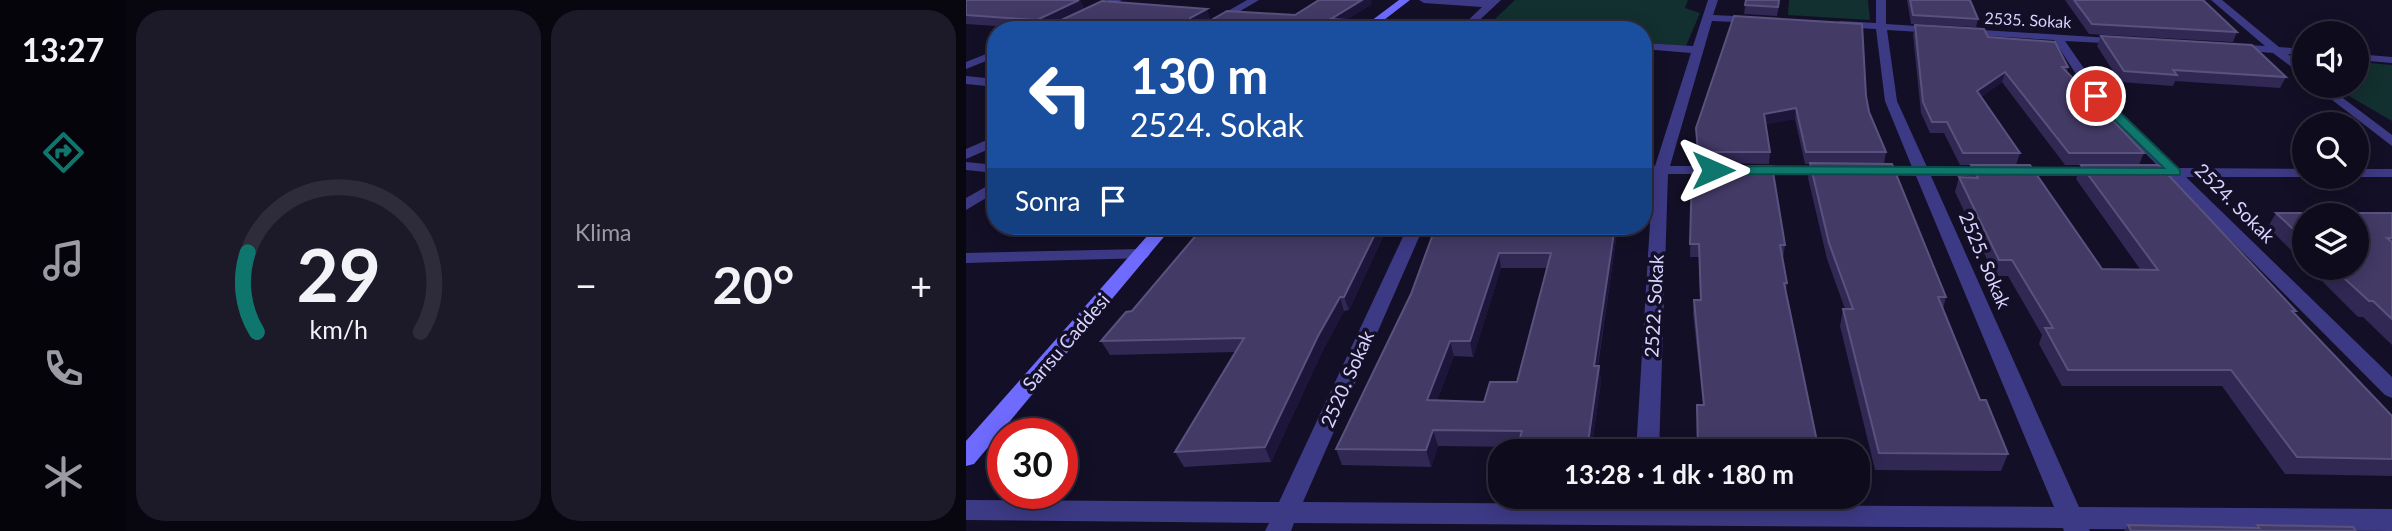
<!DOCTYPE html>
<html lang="tr">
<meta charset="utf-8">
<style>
body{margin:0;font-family:Lato,sans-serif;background:#1c1929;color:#f1f3f6;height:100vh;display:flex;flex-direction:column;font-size:26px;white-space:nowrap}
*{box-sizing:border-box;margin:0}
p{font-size:23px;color:#9b9ba3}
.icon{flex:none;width:38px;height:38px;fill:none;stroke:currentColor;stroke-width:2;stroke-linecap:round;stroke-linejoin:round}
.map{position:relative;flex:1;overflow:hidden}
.details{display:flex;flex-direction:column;gap:10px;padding:10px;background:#08060f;width:840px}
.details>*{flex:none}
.banner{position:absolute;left:21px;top:21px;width:665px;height:214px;border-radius:28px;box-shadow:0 4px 18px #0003,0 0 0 2px #2e2b3b;background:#1a4fa0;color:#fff;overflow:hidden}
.fabs{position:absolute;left:1326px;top:21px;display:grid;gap:14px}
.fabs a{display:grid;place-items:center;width:77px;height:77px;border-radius:50%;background:#0e0b1c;box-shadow:0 4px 18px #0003,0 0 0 2px #2e2b3b;font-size:35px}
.speed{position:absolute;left:21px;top:418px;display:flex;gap:14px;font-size:35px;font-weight:700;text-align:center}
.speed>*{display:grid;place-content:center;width:91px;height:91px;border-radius:50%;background:#0e0b1c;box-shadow:0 4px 18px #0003,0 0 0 2px #2e2b3b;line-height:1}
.speed .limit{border:10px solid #d22;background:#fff;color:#111}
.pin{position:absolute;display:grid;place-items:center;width:60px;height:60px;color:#fff;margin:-30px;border:4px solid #fff;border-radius:50%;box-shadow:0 2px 7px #0007}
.me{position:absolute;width:77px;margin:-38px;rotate:90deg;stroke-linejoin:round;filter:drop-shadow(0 0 5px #0008)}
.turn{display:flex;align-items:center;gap:24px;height:147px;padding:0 28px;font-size:32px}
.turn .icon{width:91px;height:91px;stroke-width:2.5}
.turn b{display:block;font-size:49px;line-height:60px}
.then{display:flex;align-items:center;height:66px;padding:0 28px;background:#0003;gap:14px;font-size:26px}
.big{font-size:52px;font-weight:700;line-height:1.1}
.details .card{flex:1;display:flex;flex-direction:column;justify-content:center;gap:10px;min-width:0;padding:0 24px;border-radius:28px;background:#1c1929}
.details .dial{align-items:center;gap:0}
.dial svg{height:182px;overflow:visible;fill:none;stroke:#2e2b3b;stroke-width:7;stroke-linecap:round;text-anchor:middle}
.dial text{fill:#f1f3f6;stroke:none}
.heat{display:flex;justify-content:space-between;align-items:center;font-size:38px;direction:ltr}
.details .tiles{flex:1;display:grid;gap:10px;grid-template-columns:repeat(2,1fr)}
.trip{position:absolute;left:522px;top:439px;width:382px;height:70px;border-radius:28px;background:#0e0b1c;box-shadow:0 4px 18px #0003,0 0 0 2px #2e2b3b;font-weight:700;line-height:70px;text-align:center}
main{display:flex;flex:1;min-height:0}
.dock{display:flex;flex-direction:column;width:126px;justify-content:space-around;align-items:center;background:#06040b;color:#9b9ba3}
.dock .icon{width:49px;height:49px}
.dock .on{color:#0f766e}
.dock b{font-size:32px;color:#f1f3f6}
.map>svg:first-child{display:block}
.green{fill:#12302f}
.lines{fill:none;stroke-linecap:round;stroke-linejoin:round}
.street{fill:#3d3a85;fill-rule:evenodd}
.secondary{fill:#6f6bff;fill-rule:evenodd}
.wall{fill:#312854;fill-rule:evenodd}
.shaded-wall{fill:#1d163a}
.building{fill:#433a66;stroke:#5a527e;stroke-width:2;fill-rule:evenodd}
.route{fill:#0f766e;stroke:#0a4d48;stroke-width:2}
.labels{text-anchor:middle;stroke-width:7;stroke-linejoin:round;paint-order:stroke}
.far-street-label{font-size:16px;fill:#d9d4ff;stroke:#130f26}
.street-label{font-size:19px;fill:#d9d4ff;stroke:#130f26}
</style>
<main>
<nav class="dock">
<b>13:27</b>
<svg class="icon on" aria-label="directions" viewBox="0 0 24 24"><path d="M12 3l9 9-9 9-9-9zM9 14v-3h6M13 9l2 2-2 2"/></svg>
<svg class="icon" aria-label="music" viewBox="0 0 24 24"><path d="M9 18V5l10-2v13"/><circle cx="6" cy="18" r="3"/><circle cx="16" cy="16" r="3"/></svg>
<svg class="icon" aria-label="phone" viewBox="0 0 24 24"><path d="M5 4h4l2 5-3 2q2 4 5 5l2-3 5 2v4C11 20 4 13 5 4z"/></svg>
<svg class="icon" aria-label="climate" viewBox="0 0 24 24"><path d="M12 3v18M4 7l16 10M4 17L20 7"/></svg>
</nav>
<section class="details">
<div class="tiles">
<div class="card dial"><svg viewBox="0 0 100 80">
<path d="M14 69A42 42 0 1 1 86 69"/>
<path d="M14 69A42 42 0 0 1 10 34" stroke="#0f766e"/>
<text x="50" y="56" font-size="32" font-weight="700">29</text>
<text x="50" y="72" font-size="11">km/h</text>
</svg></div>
<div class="card"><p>Klima</p>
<div class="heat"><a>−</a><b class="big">20°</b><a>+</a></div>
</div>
</div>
</section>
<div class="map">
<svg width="1426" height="531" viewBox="0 0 1426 531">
<rect width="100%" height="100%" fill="#130f26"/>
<!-- green -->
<g class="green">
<polygon points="549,0 722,0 719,8 734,13 720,46 677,43 677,30 517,30"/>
<polygon points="823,0 902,0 904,20 822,15"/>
<polygon points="1391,62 1426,65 1426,121 1366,86 1391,86"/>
</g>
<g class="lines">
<!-- street -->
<g class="street">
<polygon points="143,0 156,0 92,30 78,30"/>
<polygon points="281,0 293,0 242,30 229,30"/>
<polygon points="453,0 535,0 503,30 492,30 516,7 458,3"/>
<polygon points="742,0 752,0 747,15 790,17 795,20 790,23 746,21 704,166 758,166 765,170 758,174 702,174 693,452 670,452 687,174 677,174 677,166 689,166 725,53 677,49 677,43 727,46"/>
<polygon points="910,0 920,0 920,24 1161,39 1161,43 1157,44 1099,41 1135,93 1211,168 1339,169 1339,177 1342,177 1220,177 1426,377 1426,398 1419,395 1202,177 1173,175 1173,169 1194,168 1126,99 1088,40 921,30 931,101 961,167 1136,168 1143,172 1136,176 965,176 1113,507 1426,509 1426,531 1123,529 1124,531 1098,531 1097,528 328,523 325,531 299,531 303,523 0,520 0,500 313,502 442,226 458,226 337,502 1088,507 950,176 905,175 898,171 905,167 946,167 919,101 910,29 874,27 869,24 874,21 910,23"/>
<polygon points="1245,0 1256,0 1313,47 1339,49 1339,55 1322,54 1339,68 1339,77 1307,53 1261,49 1261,45 1265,44 1299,46"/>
<polygon points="30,50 30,57 0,69 0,62"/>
<polygon points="1391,54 1426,57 1426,63 1391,60"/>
<polygon points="0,76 30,79 30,87 0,84"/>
<polygon points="1348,86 1361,86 1426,135 1426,146"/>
<polygon points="30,136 30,146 0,159 0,149"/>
<polygon points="0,162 30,165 30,173 0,170"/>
<polygon points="786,166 866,167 873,171 866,175 781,173 781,167"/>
<polygon points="1391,169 1426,169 1426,177 1388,177 1391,177"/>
<polygon points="30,181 30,192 0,210 0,198"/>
<polygon points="175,249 181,250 184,254 181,258 0,263 0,253"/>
</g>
<!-- secondary -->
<g class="secondary">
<polygon points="433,0 444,0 405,30 393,30"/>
<polygon points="190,226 207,226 8,464 0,466 0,441"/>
</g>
</g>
<!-- wall -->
<g class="wall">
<polygon points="0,0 114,0 118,9 84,25 244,18 236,23 329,15 406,4 380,20 461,25 462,30 74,30 75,29 0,24"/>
<polygon points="780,0 814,0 811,16 778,14"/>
<polygon points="941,0 1004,0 1012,19 1010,27 945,24"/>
<polygon points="1099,0 1237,0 1271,32 1267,42 1123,34"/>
<polygon points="949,25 1022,37 1102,67 1101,72 1178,153 1173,165 1099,165 1036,82 1015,97 1054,153 1050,165 994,165 978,133 964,133 955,113 947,35"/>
<polygon points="1135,36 1320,77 1314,88 1209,81 1207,86 1154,82 1131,46"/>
<polygon points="900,96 903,112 920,152 918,164 980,297 977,309 1014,400 1042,454 1035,471 909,470 874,326 877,309 879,309 861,259 842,178 844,164 839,164 829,119 800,124 804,152 803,164 732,163 730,128"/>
<polygon points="1005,165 1136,269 1174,269 1110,179 1115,165 1330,311 1328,314 1426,416 1426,476 1319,474 1256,386 1096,386 1073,344 1076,335 1042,276 1029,276 989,192 993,177 1002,178"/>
<polygon points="734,166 819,245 817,258 816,258 821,283 820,291 853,452 731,452 731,405 737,405 727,313 728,300 734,300 733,257 724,257 726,172 734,172"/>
<polygon points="1310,213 1426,213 1426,345 1397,317 1392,317 1343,268 1391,268 1339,215 1339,264 1302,227"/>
<polygon points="422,226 383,310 378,311 357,350 305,462 218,467 209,452 270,352 144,355 135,341 166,311 337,234"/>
<path d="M470 226 651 233 632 366H633L635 382 625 452H552L551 447 472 446 465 467 376 465 370 449 445 294ZM535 268H581L551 382 518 402 471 400 488 356 507 357Z"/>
<polygon points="1162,525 1289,528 1291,525 1390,531 1158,531"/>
</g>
<!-- shaded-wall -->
<g class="shaded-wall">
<polygon points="114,0 118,9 75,29 71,20"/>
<polygon points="396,0 405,0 406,4 367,29 365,19"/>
<polygon points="241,9 244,18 228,28 224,18"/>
<polygon points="1039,72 1036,82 1008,102 1011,91"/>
<polygon points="830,108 829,119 797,125 798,114"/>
<polygon points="413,226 422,226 383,310 378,297"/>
<polygon points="649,226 651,226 651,233 629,382 628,366"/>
<polygon points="533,253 535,268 507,357 504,341"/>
<polygon points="374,297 378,311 357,350 305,462 299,447 352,336"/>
<polygon points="484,341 488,356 465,416 461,400"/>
<polygon points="633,366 635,382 625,452 622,452"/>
<polygon points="467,430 472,446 465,467 460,450"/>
</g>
<!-- building -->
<g class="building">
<polygon points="0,0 113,0 71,20 0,15"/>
<polygon points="353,0 396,0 365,19 461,25 456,30 74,30 136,1 241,9 224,18 225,23 240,23 261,11 329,15"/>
<polygon points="780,0 813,0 812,7 779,5"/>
<polygon points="944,0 1004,0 1012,19 947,15"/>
<polygon points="1108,0 1237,0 1271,32 1126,24"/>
<polygon points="768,16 896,24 900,96 903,112 920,152 840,152 830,108 798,114 804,152 732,152 730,128"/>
<polygon points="949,25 1018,29 1022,37 1089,42 1102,67 1096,67 1178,153 1103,153 1039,72 1011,91 1054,153 997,153 981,122 966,122 957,102"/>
<polygon points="1135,36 1286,45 1320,77 1207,70 1211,75 1158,71"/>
<polygon points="844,163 926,164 980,297 972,297 1014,400 1020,400 1042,454 913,453 877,309 887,309 863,243"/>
<polygon points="1005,165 1064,165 1136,269 1192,270 1115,165 1193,165 1330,311 1326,311 1426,416 1426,459 1331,457 1265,370 1102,370 1079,328 1087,328 1046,260 1033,260 993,177 1012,178"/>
<polygon points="734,166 806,166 819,245 814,245 821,283 818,283 853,451 732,452 731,405 738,405 728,300 735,300 733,244 724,244 726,172 734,172"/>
<polygon points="1310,213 1426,213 1426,238 1421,238 1426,242 1426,319 1407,301 1403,301 1367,268 1391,268 1391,215 1339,215 1339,240"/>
<polygon points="345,226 413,226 378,297 374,297 352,336 299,447 209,452 278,338 135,341 160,312 166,311 232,233 337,234 342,232"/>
<path d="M470 226H649L628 366H633L621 449 551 448 556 431 467 430 460 450 370 449 445 294ZM533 253H585L551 382H524L518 402 461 400 484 341H504Z"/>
<polygon points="1162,525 1293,528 1291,525 1387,527 1390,531 1165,531"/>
</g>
<!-- route -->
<polygon class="route" points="1126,93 1134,93 1214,170 1214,175 747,174 741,170 747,166 1198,168 1126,98"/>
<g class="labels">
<!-- far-street labels -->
<g class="far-street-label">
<text transform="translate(1062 20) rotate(3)" y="6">2535. Sokak</text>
</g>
<!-- street labels -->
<g class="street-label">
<text transform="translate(1269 203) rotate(45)" y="7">2524. Sokak</text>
<text transform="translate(1019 260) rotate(67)" y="7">2525. Sokak</text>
<text transform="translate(688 306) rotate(-87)" y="7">2522. Sokak</text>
<text transform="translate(100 342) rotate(-49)" y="7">Sarısu Caddesi</text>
<text transform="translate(381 379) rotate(-66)" y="7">2520. Sokak</text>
</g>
</g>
</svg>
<div class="fabs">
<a><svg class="icon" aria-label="sound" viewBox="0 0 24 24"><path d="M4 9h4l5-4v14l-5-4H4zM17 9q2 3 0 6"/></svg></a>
<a><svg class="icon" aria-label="search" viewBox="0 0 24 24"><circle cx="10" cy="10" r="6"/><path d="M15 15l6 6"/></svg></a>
<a><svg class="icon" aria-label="layers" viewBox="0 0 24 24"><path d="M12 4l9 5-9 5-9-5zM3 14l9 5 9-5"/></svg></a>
</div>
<div class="speed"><div class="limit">30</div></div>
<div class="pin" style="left:1130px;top:96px;background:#d93025"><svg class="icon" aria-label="arrive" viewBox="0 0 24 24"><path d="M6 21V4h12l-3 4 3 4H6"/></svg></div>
<svg class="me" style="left:747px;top:170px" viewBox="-20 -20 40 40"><path d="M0-17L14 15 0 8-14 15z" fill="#0f766e" stroke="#fff" stroke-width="4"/></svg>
<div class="trip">13:28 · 1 dk · 180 m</div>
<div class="banner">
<div class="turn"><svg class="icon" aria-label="left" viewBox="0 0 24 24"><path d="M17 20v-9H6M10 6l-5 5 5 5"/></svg><div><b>130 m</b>2524. Sokak</div></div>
<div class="then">Sonra<svg class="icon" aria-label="arrive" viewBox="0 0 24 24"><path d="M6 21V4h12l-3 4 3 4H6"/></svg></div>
</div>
</div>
</main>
